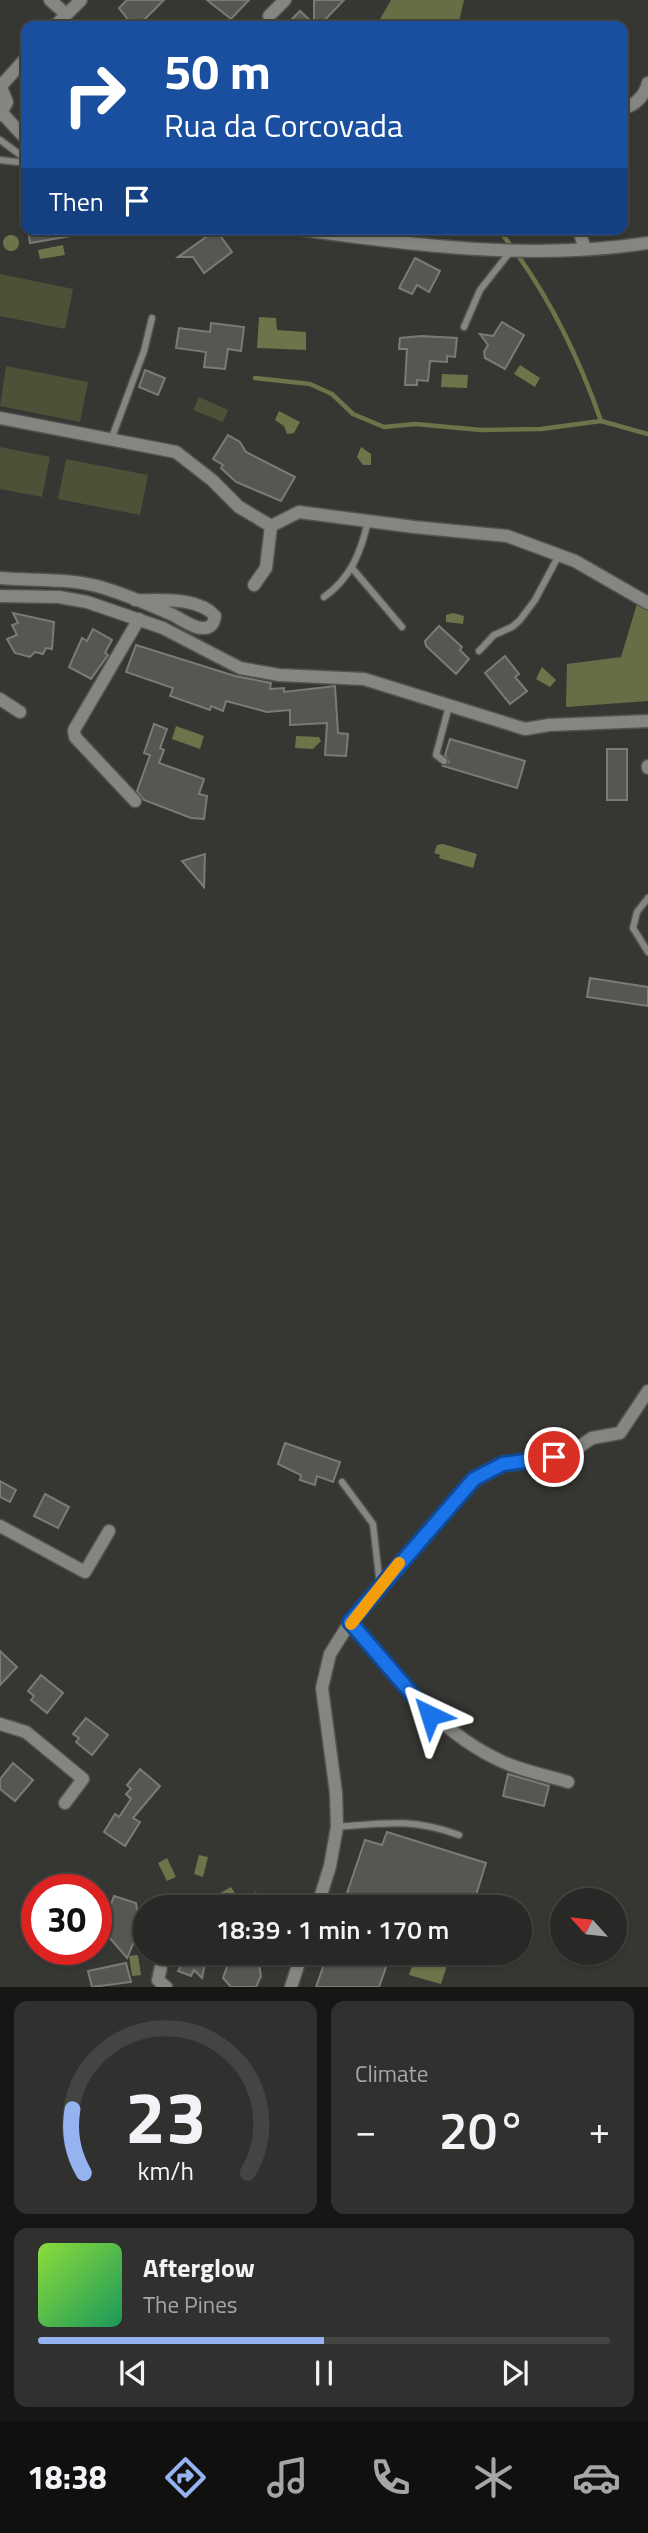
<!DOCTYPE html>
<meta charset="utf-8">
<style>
body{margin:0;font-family:"Titillium Web",sans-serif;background:#30312e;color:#f1f3f6;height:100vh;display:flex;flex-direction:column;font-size:26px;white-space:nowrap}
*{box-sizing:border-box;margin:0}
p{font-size:23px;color:#a5a6a7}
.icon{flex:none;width:38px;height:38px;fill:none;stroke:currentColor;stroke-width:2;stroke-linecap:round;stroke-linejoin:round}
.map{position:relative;height:1987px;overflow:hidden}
.panel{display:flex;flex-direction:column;gap:14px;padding:14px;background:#161715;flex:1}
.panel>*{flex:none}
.guide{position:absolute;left:21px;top:21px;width:607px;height:214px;border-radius:14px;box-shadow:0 2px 5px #0004,0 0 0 2px #444543;background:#1a4fa0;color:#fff;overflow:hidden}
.needle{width:46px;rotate:297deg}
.tools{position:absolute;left:550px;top:1888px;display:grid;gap:14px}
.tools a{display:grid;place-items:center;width:77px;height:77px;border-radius:50%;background:#282926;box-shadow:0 2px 5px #0004,0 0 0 2px #444543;font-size:35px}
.speed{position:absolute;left:21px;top:1874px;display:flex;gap:14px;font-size:35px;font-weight:700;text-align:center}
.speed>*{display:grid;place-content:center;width:91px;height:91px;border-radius:50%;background:#282926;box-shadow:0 2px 5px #0004,0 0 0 2px #444543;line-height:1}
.speed .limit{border:10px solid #d22;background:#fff;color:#111}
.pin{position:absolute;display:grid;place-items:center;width:60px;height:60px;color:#fff;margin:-30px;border:4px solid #fff;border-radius:50%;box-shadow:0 2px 7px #0007}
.me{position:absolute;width:77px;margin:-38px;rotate:319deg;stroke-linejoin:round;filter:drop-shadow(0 0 5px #0008)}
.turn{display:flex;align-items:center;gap:24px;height:147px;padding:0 28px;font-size:32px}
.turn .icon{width:91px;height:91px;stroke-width:2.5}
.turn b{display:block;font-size:49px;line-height:60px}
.then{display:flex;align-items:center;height:66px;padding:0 28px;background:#0003;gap:14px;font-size:26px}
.big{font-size:52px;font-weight:600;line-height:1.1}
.panel .tile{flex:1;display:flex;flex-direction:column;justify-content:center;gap:10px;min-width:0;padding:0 24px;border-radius:14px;background:#30312e}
.panel .dial{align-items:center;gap:0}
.dial svg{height:182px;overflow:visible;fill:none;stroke:#444543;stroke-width:7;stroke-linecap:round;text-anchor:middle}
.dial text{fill:#f1f3f6;stroke:none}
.song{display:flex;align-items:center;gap:21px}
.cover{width:84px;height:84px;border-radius:10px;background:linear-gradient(135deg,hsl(90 70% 55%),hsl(150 70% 35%))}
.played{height:7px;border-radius:4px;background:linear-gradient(90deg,#95b2f1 50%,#444543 50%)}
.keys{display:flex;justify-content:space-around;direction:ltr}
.heat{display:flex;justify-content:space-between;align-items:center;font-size:38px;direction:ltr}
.panel .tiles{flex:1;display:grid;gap:14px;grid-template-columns:1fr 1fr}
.tile:last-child{grid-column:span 2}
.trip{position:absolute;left:133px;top:1895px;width:399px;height:70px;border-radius:35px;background:#282926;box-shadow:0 2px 5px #0004,0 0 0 2px #444543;font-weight:600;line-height:70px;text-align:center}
.tabs{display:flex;height:112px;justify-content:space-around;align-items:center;background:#10100f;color:#a5a6a7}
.tabs .icon{width:49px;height:49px}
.tabs .selected{color:#95b2f1}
.tabs b{font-size:32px;color:#f1f3f6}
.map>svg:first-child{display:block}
.green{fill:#4c5138}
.forest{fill:#676e45}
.water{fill:#6c744a}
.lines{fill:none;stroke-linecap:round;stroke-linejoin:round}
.stream{stroke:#6c744a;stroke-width:4.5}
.building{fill:#555752;stroke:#7a7b76;stroke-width:2}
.lane-casing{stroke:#525350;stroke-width:9}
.street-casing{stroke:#525350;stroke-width:15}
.lane{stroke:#848681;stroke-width:6}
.street{stroke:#848681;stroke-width:12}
.route-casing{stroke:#114b97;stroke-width:18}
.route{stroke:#1a73e8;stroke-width:12}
.slow{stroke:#f59e0b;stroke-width:12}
</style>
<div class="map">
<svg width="648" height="1987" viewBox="0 0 648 1987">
<rect width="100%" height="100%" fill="#363733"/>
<!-- green -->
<g class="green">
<polygon points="0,274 73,289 65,329 0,316"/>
<polygon points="6,366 88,382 80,422 0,406"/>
<polygon points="199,397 228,410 223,422 193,410"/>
<polygon points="0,447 50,457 42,497 0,489"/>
<polygon points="66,459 148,475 140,515 58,499"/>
</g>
<!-- forest -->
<g class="forest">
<polygon points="391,0 464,0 458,26 371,26 380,19"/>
<polygon points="637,604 648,609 648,701 566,707 567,664 621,657"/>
</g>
<!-- water -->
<g class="water">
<circle cx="11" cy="243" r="8"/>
<polygon points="63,245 65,255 40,259 38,250"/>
<polygon points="259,317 276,318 277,330 306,332 306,350 257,348"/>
<polygon points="520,365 540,378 535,387 514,374"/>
<polygon points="442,374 468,375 467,388 441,387"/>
<polygon points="279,411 300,422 294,433 287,434 284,426 275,420"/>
<polygon points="361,447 371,454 371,465 363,465 357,457"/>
<polygon points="453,613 464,616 463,624 446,622 446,615"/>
<polygon points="542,667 556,680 550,687 536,679"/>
<polygon points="176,726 204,736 200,749 172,739"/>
<polygon points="296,736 319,737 321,741 313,749 295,748"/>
<polygon points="443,844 477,854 473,868 439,858 440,855 434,853 437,845"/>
<polygon points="199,1855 208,1857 203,1877 194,1874"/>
<polygon points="167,1858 176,1877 167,1881 158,1863"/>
<polygon points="231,1887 236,1895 218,1905 213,1897"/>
<polygon points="255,1892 272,1902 270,1907 260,1907 248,1899"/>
<polygon points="416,1953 451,1953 441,1984 409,1975"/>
<polygon points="138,1955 141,1975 132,1976 129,1956"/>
</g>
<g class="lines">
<!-- stream -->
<g class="stream">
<path d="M498 229C545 287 577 352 601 421L648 434"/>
<polyline points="255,378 310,384 332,394 353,414 384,427 415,424 481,430 541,429 601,421"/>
</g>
</g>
<!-- building -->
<g class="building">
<polygon points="127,0 164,0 138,26 130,22 119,8"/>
<polygon points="207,0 249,0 231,19"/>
<polygon points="314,0 344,0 319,26 285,26 300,11 314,24"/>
<polygon points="28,229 70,229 71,236 30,243"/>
<polygon points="216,230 232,252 204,273 193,257 178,257"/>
<polygon points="415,258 440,271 429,292 417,285 412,294 399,288"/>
<polygon points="502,322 524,335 505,369 485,358 484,352 488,345 480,334 493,336"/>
<polygon points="211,323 244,327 241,351 228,349 225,369 204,367 206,352 176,348 179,328 210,332"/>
<polygon points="421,336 457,338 455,357 447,356 447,362 430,361 428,381 417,380 417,385 405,385 407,349 399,349 400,338"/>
<polygon points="145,370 165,378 158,395 139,387"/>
<polygon points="228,435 240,442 246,452 295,477 281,501 236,482 221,468 223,465 213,459"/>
<polygon points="13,613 54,622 52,649 46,648 43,654 35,652 30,657 15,653 7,639 17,635 12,625 18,623"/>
<polygon points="439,626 462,647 460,650 469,659 456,674 426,646 425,641"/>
<polygon points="93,629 112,640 105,653 108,655 91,679 69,667 82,638 87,641"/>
<polygon points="136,645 235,676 271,683 270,689 284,688 284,692 335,686 338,733 348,734 346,756 325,755 327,723 290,725 290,710 267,712 226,701 223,711 211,706 210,710 170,696 173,688 126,672"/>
<polygon points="505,656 519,674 515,677 527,691 510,704 485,673"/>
<polygon points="154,724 167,729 160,748 164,750 159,763 204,779 199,794 207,796 204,819 191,818 144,800 137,791 150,755 144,753"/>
<polygon points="450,739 525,761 517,788 443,766 449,762 445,755"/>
<rect x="607" y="749" width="20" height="51"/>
<polygon points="205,854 204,887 182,861"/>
<polygon points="590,978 648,987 648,1006 587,997"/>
<polygon points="285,1443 340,1462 333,1482 317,1476 315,1485 300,1480 301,1475 278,1464"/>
<polygon points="0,1481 16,1490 10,1502 0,1497"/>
<polygon points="45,1494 69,1507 58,1528 34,1516"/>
<polygon points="0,1651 17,1667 0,1685"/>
<polygon points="41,1675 63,1693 47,1713 31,1700 34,1696 28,1691"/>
<polygon points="86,1718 108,1735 92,1755 76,1742 79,1738 73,1734"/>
<polygon points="13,1763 33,1780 15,1801 0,1789 0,1779"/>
<polygon points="140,1769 160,1786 133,1818 140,1822 125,1846 104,1832 115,1814 119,1817 131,1799 126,1794 131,1789 127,1785"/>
<polygon points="508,1774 549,1786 544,1806 503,1796"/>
<polygon points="387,1832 486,1863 472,1908 342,1908 365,1840 382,1845"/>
<polygon points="114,1896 136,1903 140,1928 127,1958 102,1929"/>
<polygon points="189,1953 204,1953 206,1959 202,1978 194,1970 191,1976 178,1971"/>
<polygon points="232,1953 257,1953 261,1976 256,1987 231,1987 223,1978"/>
<polygon points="328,1953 391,1953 379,1987 316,1987"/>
<polygon points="126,1963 131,1982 92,1987 88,1971"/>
</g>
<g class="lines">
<defs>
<g id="lane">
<polyline points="0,140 26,159"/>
<polyline points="0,160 26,163"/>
<polyline points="464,327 480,290 510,252"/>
<polyline points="111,440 144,351 152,318"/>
<polyline points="352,568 402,627"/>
<path d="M324 597C351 578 361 552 368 521"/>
<polyline points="479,651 494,635 512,627 520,620 535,600 559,555"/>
<polyline points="444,761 436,755 449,706"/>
<polyline points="648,898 637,912 633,928 648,952"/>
<polyline points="342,1482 373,1524 380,1586"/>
<path d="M337 1827C386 1823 411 1818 459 1835"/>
</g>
<g id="street">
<polyline points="50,0 66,14"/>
<polyline points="269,16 285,0"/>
<polyline points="55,26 81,0"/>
<polyline points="0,85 7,102 0,115"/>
<polyline points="1,86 26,58"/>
<path d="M623 108C635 106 645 95 648 83"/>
<polyline points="2,113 26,139"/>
<path d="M296 229C411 245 532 261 648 243"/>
<polyline points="578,229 585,248"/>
<polyline points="0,418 176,452 212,480 239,507 271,526 299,512 414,527 507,536 575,561 648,603"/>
<path d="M0 578C33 581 65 578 97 586 122 593 148 604 173 615 181 619 193 628 202 628 211 629 214 623 215 616 197 596 159 601 135 600"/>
<polyline points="254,585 266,568 271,526"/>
<polyline points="0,596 59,597 87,602 163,628 240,668 279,675 364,679 525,729 549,725 648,721"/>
<polyline points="0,699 20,712"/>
<polyline points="648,766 648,768"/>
<polyline points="135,801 75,737 74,730 139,619"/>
<polyline points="0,1526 85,1572 109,1531"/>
<path d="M350 1622C395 1674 436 1731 501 1761 521 1771 546 1775 568 1782"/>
<polyline points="0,1724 26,1732 83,1779 65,1803"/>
<polyline points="317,1908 330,1866 337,1827 336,1793 322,1688 330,1654 350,1622 474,1479 503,1464 554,1457 576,1449 592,1438 620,1433 648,1391"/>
<polyline points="164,1953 158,1980 166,1987"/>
<polyline points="291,1987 302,1953"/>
</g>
</defs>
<!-- lane casing -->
<use href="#lane" class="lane-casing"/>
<!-- street casing -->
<use href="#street" class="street-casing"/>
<!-- lane -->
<use href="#lane" class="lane"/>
<!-- street -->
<use href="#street" class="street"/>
</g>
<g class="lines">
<defs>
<polyline id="route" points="430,1715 350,1622 474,1479 503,1464 554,1457"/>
</defs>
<!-- route casing -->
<use href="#route" class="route-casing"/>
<!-- route -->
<use href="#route" class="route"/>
<!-- slow -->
<polyline class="slow" points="351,1624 399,1563"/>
</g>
</svg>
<div class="tools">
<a><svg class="needle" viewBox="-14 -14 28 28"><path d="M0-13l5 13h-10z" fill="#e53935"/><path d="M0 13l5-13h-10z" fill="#a5a6a7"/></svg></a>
</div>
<div class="speed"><div class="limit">30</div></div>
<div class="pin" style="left:554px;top:1457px;background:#d93025"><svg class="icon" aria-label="arrive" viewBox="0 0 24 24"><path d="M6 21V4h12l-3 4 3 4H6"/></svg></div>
<svg class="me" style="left:430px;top:1715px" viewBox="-20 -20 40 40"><path d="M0-17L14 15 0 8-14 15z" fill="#1a73e8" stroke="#fff" stroke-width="4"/></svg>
<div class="trip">18:39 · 1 min · 170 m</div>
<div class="guide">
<div class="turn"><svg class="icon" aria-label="right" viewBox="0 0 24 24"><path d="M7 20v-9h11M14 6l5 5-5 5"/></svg><div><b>50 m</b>Rua da Corcovada</div></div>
<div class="then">Then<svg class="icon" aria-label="arrive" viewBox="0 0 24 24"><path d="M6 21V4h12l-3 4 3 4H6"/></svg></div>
</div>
</div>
<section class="panel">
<div class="tiles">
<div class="tile dial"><svg viewBox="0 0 100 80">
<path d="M14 69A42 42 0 1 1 86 69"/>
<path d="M14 69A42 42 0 0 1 9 41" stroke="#95b2f1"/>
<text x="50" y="56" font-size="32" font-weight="700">23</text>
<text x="50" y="72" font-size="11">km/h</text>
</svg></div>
<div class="tile"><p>Climate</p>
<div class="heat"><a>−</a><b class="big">20°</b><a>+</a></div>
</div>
<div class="tile">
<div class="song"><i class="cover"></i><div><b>Afterglow</b><p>The Pines</p></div></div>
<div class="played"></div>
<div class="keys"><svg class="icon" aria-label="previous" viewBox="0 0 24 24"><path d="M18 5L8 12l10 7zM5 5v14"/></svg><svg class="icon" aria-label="pause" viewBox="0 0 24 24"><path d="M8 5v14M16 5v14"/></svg><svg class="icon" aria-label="next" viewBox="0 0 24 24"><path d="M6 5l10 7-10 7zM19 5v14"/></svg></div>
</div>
</div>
</section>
<nav class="tabs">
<b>18:38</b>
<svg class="icon selected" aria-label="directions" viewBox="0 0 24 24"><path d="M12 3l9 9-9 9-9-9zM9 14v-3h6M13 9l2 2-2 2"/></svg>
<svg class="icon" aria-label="music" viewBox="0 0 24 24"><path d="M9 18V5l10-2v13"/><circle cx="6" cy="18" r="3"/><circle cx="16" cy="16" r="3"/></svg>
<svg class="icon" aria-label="phone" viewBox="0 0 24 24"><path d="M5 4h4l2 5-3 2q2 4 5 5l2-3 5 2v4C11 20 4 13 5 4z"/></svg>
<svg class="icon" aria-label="climate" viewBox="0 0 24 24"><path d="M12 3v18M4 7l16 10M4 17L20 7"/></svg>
<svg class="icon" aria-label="car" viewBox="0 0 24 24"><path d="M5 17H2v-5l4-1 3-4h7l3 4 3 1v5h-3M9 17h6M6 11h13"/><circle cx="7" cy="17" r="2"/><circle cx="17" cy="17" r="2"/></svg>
</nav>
